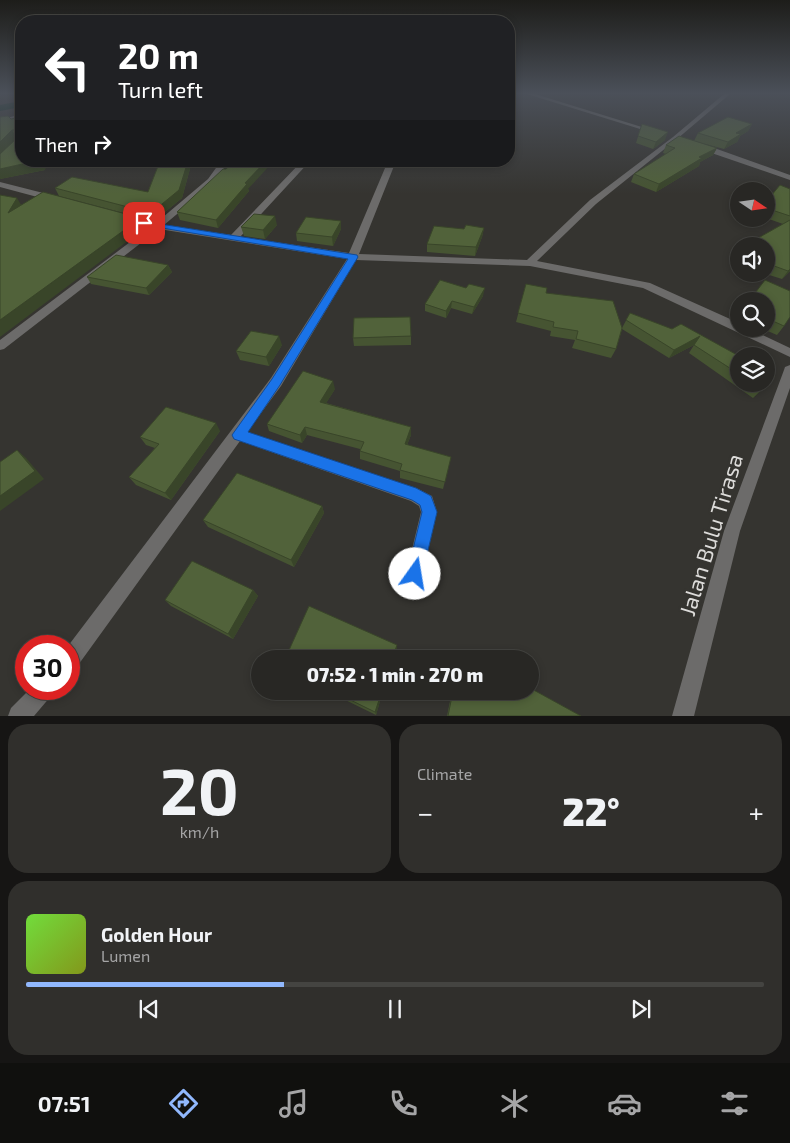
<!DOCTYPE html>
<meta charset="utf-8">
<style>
body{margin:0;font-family:"Exo 2",sans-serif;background:#302f2c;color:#f1f3f6;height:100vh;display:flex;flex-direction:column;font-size:19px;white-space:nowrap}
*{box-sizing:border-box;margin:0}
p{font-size:16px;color:#a5a5a6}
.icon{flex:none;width:28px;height:28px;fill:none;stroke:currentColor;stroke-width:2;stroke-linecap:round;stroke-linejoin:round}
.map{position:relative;height:716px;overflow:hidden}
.details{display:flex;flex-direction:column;gap:8px;padding:8px;background:#161514;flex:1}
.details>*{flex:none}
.top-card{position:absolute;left:15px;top:15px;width:500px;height:152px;border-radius:20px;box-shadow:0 2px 8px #0003,0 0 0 1px #444441;background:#202124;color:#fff;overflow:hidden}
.needle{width:32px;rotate:103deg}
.buttons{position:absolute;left:730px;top:182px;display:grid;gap:10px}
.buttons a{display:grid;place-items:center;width:45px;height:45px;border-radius:50%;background:#282724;box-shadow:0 2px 8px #0003,0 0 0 1px #444441;font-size:25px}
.speed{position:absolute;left:15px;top:635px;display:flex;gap:10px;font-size:25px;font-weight:700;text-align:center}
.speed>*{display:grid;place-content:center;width:65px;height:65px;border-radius:50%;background:#282724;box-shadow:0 2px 8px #0003,0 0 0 1px #444441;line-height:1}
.speed .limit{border:8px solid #d22;background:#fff;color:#111}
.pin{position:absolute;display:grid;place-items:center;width:42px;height:42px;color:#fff;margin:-21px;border-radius:10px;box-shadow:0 2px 8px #0006}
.me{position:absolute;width:55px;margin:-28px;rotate:13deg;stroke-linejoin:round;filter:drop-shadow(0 0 4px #0008)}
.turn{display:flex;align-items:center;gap:18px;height:105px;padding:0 20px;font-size:22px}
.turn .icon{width:65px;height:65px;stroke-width:2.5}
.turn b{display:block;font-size:35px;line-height:42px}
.then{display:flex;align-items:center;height:48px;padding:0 20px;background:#0003;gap:10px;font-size:19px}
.big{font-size:38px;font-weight:800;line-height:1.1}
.details .widget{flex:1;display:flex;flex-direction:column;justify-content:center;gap:8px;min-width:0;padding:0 18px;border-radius:20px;background:#302f2c}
.details .dial{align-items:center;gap:0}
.dial b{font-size:65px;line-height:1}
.song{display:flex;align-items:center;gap:15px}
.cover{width:60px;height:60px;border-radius:8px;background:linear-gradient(135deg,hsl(100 70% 55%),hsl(70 70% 35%))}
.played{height:5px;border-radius:2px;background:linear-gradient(90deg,#91b8fd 35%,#444441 35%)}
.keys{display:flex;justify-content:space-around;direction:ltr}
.heat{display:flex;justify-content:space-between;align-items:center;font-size:28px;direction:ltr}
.details .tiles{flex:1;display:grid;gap:8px;grid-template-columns:1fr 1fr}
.widget:last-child{grid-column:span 2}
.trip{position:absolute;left:251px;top:650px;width:288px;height:50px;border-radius:25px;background:#282724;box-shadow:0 2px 8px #0003,0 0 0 1px #444441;font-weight:800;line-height:50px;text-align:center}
.tab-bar{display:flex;height:80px;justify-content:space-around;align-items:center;background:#10100e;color:#a5a5a6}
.tab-bar .icon{width:35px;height:35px}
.tab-bar .current{color:#91b8fd}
.tab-bar b{font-size:22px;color:#f1f3f6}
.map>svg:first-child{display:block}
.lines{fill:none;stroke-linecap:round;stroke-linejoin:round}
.canal{fill:#002415;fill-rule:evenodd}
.street{fill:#6c6b6a;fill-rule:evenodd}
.wall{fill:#465432}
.shaded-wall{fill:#394529}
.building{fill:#51623a;stroke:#394529}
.route{fill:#1a73e8;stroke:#114b97}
.labels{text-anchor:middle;stroke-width:5;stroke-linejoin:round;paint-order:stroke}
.near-street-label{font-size:22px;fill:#dddcda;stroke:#353430}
</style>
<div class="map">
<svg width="790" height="716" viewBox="0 0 790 716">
<rect width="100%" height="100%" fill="#353430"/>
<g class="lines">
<!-- canal -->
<polygon class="canal" points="21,101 21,107 0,111 0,105"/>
<!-- street -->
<g class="street">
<polygon points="527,94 535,94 658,132 653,133"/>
<polygon points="724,94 730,94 677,139 596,204 537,261 650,283 739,323 739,329 750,329 790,348 790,357 643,288 530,266 356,260 281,386 247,432 416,488 432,496 437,512 421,580 415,583 409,580 406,574 421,512 419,506 411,501 240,441 76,668 69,671 68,646 271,378 347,259 159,229 4,349 0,350 0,340 150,227 125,221 125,217 156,223 208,179 221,161 229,161 214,183 164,225 231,235 302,161 310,161 240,237 349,253 388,161 396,161 359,254 527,260 590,200 673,137"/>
<polygon points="21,114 21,118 0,124 0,120"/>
<polygon points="697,144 703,144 790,175 790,180 697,148"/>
<polygon points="0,182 59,197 60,199 56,202 0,187"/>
<polygon points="790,365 790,388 740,531 694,716 672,716 724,531 784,370 785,367"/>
<polygon points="30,689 54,689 51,696 34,716 8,716 11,708"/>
</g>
</g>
<!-- wall -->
<g class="wall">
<polygon points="8,116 45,170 0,179"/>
<polygon points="642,124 665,140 653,149 636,143"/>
<polygon points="752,124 748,131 740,136 737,142 724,149 694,141 698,133"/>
<polygon points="666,145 717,148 713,155 700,162 699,166 656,192 631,182 634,174 666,154 663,153"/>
<polygon points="160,161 190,161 191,165 182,198 154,221 59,196 55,188 148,192"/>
<polygon points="226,169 248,189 249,191 218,228 180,220 177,212"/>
<polygon points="790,189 790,271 782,279 766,274 766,246 783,224 766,218 766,202"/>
<polygon points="341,221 341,229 333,246 297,241 296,233"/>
<polygon points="277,225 265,239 244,236 241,227"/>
<polygon points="484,228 482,237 475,256 427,252 427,244"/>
<polygon points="168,265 172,272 149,295 91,284 87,277"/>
<polygon points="526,284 622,328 630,313 739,356 739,384 766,384 767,385 753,398 689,353 694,345 669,358 622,329 616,349 611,358 572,348 575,340 550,336 551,331 516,322"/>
<polygon points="466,288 483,296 472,314 451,308 446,318 425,311 425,304"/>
<polygon points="766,301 784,326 777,335 763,329 766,329"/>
<polygon points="411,336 411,345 354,346 353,338"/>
<polygon points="282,345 269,366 240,360 236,351"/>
<polygon points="335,389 326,403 411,427 411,435 407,445 451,457 443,489 400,478 400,471 360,459 360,449 307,435 302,443 269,431 267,424"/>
<polygon points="220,431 171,500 136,485 129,477 155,448 146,445 140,437"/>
<polygon points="322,506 324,513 294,567 208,527 203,520"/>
<polygon points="253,590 258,596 233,639 171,606 165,600"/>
<polygon points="327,691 383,691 376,715"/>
<polygon points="452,691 530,691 581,716 447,716"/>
</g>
<!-- shaded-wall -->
<g class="shaded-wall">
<polygon points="509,94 519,94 509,98"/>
<polygon points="752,124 748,131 740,136 737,142 724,149 728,142 736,133"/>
<polygon points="12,130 17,139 0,157 0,142"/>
<polygon points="668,132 665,140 653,149 656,142"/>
<polygon points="717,148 713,155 700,162 699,166 656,192 659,184 699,157"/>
<polygon points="36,161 49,161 45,170 0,179 0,169"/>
<polygon points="188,161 190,161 191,165 182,198 154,221 151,213"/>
<polygon points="266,161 274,161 248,189 249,191 218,228 216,220 245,183"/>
<polygon points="17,198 23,208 8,213"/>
<polygon points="275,216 277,225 265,239 263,230"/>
<polygon points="141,218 145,228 0,337 0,320"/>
<polygon points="341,221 341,229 333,246 332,237"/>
<polygon points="484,228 482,237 475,256 476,247"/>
<polygon points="168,265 172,272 149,295 146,288"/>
<polygon points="790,269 790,271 782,279 788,271"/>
<polygon points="485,288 483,296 472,314 474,307"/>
<polygon points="452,301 451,308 446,318 446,311"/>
<polygon points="279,336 282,345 269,366 266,357"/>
<polygon points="700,336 694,345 669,358 674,350"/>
<polygon points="775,376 767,385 753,398"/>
<polygon points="333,381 335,389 322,410 320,402"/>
<polygon points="216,423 220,431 171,500 165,493"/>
<polygon points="305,427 307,435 302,443 300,435"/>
<polygon points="411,427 411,435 404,452 405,444"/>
<polygon points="17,450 26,458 44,479 0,511 0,496"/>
<polygon points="322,506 324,513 294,567 291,560"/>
<polygon points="253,590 258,596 233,639 228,634"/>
<polygon points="397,645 397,649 394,659 392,659"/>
<polygon points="382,691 383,691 376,715 375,712"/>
</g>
<!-- building -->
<g class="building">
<polygon points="8,116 11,119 21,117 21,161 36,161 0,169 0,154 17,138 17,130 12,130 0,142 0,117"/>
<polygon points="728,117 752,124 736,133 741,134 728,142 698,133"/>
<polygon points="642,124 668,132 656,142 638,136"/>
<polygon points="679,136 717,148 699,157 702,158 659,184 634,174 675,148 666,145"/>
<polygon points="160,161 188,161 179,190 151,213 55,188 72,177 148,192"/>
<polygon points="235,161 266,161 245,183 247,184 216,220 177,212 223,169 226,169"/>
<polygon points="780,185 790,189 790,216 766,208 766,202"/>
<polygon points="43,192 141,218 0,320 0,195 17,198 8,213"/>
<polygon points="254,214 275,216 263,230 241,227"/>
<polygon points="306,217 341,221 332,237 296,233"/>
<polygon points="790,220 790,269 788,271 766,263 766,246 744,246"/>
<polygon points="466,225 484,228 476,247 427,244 434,226 464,229"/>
<polygon points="116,255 168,265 146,288 87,277"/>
<polygon points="440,280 466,288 469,284 485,288 474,307 452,301 446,311 425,304"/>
<polygon points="765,280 790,291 790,317 784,326 766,318 766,301 749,301"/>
<polygon points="526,284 547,288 546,293 613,301 622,328 616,349 576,339 578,331 553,327 554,322 518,313"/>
<polygon points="630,313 672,329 681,324 739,356 739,374 694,345 700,336 674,350 626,320"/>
<polygon points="410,317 411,336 353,338 354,318"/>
<polygon points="251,331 279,336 266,357 236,351"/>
<polygon points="303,371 333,381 320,402 411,427 405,444 451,457 445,482 400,470 402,464 360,451 364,442 305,427 300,435 267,424"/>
<polygon points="766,371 775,376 761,390 752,384 766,384"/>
<polygon points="166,407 216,423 165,493 129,477 159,444 140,437"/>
<polygon points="17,450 35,471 0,496 0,462"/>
<polygon points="237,473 322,506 291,560 203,520"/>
<polygon points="192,561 253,590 228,634 165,600"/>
<polygon points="309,606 397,645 392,659 285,659"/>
<polygon points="530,688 581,716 448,716 453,691 530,691"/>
<polygon points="332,691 382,691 375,712"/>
</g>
<!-- sky -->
<linearGradient id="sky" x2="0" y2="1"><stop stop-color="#1d1d1a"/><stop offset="0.48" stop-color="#4b5059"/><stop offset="1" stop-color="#4b5059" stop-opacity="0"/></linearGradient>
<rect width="790" height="194" fill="url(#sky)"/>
<!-- route -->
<polygon class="route" points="141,221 357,255 358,257 280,385 248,432 416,488 431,496 437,512 421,580 415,582 409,580 407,574 422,512 420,505 412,500 234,439 232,435 272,379 348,259 144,225 140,223"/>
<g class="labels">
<!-- near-street labels -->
<g class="near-street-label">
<text transform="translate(711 535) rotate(-73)" y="8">Jalan Bulu Tirasa</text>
</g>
</g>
</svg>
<div class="buttons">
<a><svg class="needle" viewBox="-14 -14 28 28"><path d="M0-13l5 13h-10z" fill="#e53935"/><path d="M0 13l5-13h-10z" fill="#a5a5a6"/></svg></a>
<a><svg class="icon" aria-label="sound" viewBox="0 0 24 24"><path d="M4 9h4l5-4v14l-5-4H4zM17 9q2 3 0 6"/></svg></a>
<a><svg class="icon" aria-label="search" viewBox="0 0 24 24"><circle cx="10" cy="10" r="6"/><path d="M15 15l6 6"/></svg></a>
<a><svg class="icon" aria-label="layers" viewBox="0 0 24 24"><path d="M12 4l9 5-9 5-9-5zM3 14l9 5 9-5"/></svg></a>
</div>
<div class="speed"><div class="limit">30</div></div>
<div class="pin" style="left:144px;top:223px;background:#d93025"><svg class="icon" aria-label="arrive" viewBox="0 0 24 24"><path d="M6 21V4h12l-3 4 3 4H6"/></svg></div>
<svg class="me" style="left:415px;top:574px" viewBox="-20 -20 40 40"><circle r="19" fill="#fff"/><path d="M0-13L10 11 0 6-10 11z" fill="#1a73e8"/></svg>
<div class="trip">07:52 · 1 min · 270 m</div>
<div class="top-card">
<div class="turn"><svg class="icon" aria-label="left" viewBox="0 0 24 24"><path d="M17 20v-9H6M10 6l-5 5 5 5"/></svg><div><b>20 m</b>Turn left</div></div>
<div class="then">Then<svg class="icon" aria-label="right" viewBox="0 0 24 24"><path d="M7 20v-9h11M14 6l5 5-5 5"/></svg></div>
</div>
</div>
<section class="details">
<div class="tiles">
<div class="widget dial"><b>20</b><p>km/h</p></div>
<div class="widget"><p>Climate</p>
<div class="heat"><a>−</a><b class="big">22°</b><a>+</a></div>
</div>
<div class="widget">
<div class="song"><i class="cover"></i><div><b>Golden Hour</b><p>Lumen</p></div></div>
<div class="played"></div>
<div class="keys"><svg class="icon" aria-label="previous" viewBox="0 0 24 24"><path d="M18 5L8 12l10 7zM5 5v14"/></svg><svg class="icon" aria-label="pause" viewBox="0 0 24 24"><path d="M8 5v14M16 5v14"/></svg><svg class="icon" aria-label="next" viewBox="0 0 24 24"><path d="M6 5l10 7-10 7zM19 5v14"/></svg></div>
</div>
</div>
</section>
<nav class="tab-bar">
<b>07:51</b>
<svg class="icon current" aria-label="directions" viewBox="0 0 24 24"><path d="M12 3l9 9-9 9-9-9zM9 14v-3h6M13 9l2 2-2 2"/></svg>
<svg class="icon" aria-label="music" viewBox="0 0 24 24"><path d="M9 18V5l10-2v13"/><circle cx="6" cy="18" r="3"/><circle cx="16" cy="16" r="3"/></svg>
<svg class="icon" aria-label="phone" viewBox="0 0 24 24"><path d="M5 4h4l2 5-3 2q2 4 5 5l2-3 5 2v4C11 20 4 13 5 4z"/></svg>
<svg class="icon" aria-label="climate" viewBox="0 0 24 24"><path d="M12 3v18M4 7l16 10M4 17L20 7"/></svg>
<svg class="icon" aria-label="car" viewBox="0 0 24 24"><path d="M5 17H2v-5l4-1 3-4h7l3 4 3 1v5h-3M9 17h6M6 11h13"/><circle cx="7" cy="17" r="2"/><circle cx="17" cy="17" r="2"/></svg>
<svg class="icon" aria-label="filters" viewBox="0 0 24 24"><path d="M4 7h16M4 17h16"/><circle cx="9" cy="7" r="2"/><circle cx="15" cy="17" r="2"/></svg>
</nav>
